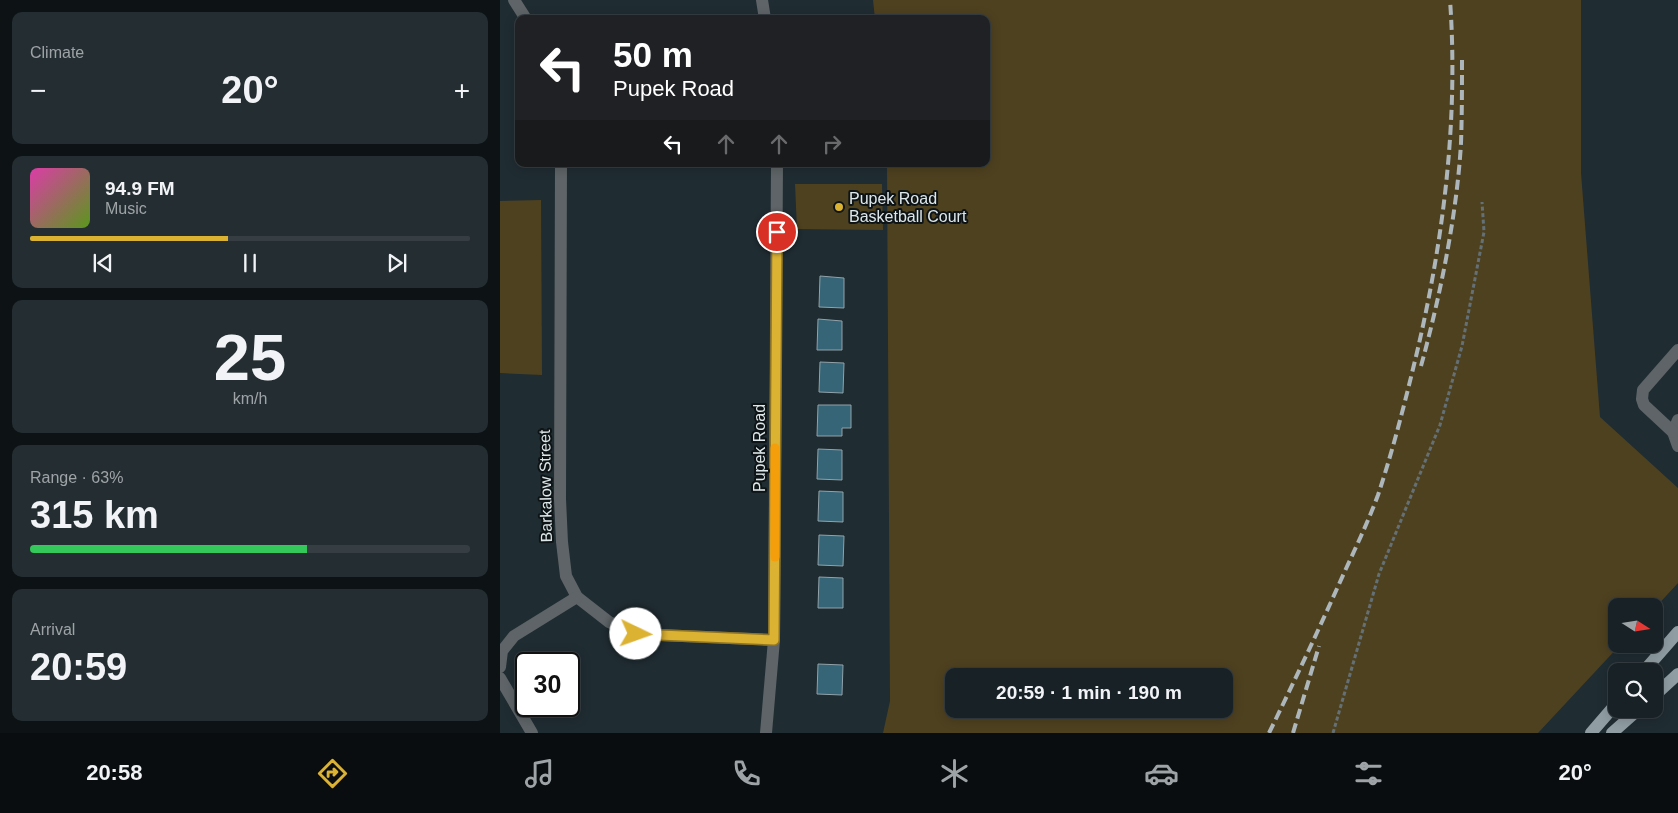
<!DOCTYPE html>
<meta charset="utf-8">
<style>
body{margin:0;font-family:Helvetica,sans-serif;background:#242e32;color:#f1f3f6;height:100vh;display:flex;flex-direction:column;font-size:19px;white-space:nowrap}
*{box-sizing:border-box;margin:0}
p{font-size:16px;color:#9ea3a7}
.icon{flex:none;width:28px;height:28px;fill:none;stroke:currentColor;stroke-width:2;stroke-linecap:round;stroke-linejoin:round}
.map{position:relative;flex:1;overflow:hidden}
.drawer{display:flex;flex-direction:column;gap:12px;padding:12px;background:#0d1215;width:500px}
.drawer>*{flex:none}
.hud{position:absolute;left:15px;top:15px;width:475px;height:152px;border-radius:10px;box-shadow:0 2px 12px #0003,0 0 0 1px #363e43;background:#202124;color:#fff;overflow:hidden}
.needle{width:32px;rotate:102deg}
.buttons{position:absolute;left:1108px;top:598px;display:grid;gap:10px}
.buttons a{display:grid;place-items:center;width:55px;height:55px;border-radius:10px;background:#172126;box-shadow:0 2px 12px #0003,0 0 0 1px #363e43;font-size:25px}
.speed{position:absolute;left:15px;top:652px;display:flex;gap:10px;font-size:25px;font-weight:700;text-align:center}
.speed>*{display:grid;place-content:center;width:65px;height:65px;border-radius:50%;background:#172126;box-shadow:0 2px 12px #0003,0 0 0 1px #363e43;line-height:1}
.speed .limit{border:2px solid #111;border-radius:8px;background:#fff;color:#111}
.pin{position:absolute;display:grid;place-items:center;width:42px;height:42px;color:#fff;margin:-21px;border:2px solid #fff;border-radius:50%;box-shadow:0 1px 5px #0007}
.me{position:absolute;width:55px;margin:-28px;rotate:93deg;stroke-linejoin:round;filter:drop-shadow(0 0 4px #0008)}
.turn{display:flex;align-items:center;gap:18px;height:105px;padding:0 15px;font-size:22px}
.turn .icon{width:65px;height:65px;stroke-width:2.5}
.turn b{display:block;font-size:35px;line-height:42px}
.lanes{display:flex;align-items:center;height:48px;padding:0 15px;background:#0003;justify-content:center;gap:25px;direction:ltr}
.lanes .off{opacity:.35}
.big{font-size:38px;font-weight:700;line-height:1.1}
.drawer .card{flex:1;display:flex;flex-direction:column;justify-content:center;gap:8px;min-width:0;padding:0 18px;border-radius:10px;background:#242e32}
.drawer .dial{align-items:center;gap:0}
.dial b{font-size:65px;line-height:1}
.song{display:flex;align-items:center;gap:15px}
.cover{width:60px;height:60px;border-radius:8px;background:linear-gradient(135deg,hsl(320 70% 55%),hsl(90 70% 35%))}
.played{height:5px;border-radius:2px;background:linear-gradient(90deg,#dcb233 45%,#363e43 45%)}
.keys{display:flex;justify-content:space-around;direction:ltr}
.heat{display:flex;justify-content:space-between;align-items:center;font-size:28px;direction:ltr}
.charge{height:8px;border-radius:4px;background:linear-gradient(90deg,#34c759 63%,#363e43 0)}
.trip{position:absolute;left:445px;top:668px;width:288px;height:50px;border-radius:10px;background:#172126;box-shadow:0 2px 12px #0003,0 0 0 1px #363e43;font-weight:700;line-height:50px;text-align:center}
.tabs{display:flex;height:80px;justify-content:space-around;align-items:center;background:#090d0f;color:#9ea3a7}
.tabs .icon{width:35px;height:35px}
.tabs .current{color:#dcb233}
.tabs b{font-size:22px;color:#f1f3f6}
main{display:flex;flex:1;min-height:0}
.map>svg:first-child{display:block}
.green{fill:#4e4120;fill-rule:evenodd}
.building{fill:#356577;stroke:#92a2a9}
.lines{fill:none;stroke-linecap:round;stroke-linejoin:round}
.path{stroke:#647075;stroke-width:3;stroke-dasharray:4 2.5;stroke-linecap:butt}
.minor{stroke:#5e6467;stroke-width:12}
.major{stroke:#909ea4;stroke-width:12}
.rail{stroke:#adb7bb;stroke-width:4;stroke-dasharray:10 5;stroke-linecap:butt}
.route-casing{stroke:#8f7421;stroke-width:12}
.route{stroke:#dcb233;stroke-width:9}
.slow{stroke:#f59e0b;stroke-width:9}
.poi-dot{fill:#dcb233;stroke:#0e1416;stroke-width:2}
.labels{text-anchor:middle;stroke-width:4;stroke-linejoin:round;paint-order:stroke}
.poi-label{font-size:16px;fill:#dee7ea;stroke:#0e1416;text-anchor:start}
.street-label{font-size:16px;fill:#dee7ea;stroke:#0e1416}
</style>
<main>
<section class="drawer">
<div class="card"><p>Climate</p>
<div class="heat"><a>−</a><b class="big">20°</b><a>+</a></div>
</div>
<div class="card">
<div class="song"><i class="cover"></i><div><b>94.9 FM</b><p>Music</p></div></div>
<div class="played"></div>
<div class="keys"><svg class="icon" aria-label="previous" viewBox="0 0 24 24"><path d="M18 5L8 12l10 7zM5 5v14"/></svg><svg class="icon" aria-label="pause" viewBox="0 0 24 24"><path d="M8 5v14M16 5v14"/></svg><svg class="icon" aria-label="next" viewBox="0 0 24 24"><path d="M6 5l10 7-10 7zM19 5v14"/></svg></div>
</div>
<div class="card dial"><b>25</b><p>km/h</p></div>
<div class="card"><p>Range · 63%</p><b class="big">315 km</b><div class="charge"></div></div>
<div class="card"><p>Arrival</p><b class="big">20:59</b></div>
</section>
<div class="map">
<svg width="1178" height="733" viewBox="0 0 1178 733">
<rect width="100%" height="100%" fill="#1f2c32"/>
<!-- green -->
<g class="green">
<path d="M373 0H1081V173L1100 417 1178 488V583L1154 609V606H1116V644H1121L1038 733H383L390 701 387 164H486V19H375ZM724 676V709H454V676Z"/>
<polygon points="295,184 382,184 383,230 297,229"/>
<polygon points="41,200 42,375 0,373 0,201"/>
</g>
<!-- building -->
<g class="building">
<polygon points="320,276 344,278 344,308 319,307"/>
<polygon points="318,319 342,321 342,350 317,350"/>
<polygon points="320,362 344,363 343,393 319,392"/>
<polygon points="318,405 351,405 351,428 342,428 342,436 317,436"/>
<polygon points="318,449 342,450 342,480 317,479"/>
<polygon points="319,491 343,492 343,522 318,521"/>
<polygon points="319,535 344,536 343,566 318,565"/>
<polygon points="319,577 343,578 343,608 318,608"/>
<polygon points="318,664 343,665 342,695 317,694"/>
</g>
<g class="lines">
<!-- path -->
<polyline class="path" points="833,733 879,574 940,425 962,346 984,232 982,202"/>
<!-- minor -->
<g class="minor">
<polyline points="14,0 26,19"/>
<polyline points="262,0 265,19"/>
<polyline points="61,164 60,499 62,542 66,576 77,597 109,622 136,634 274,640"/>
<polyline points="1178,420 1173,432 1178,446"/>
<polyline points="1173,432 1144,405 1142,399 1143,390 1178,350"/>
<polyline points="0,667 2,651 14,636 77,597"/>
<polyline points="0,678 32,733"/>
<polyline points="266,733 274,640 277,164"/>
</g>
<!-- major -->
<g class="major">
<polyline points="1144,671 1178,632"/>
<polyline points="1154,696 1178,674"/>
<polyline points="1091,733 1116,704"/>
<polyline points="1112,733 1139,709"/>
</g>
<!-- rail -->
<g class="rail">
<path d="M921 366C940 297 957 214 961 143 962 115 962 87 962 58"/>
<path d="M769 733C795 680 820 627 844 573 856 547 868 522 878 495 891 456 902 414 912 373 942 252 959 125 950 0"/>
<polyline points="793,733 819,646"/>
</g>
</g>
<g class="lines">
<defs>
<polyline id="route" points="136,634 274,640 277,232"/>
</defs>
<!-- route casing -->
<use href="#route" class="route-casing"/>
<!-- route -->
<use href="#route" class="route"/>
<!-- slow -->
<polyline class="slow" points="275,557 275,448"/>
</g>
<!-- markers -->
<circle class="poi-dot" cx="339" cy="207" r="5"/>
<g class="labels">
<!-- poi labels -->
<g class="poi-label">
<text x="349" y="204">Pupek Road<tspan x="349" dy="18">Basketball Court</tspan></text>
</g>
<!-- street labels -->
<g class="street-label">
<text transform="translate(259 448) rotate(-90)" y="6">Pupek Road</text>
<text transform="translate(45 486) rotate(-91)" y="6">Barkalow Street</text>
</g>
</g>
</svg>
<div class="buttons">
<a><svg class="needle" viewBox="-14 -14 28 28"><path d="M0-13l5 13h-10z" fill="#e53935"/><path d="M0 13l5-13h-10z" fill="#9ea3a7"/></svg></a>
<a><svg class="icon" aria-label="search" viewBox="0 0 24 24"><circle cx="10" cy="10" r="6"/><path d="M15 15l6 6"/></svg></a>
</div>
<div class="speed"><div class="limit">30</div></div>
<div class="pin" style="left:277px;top:232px;background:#d93025"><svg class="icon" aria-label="arrive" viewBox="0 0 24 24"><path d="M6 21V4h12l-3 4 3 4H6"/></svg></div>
<svg class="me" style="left:136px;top:634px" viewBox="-20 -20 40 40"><circle r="19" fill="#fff"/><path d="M0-13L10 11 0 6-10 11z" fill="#dcb233"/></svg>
<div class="trip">20:59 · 1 min · 190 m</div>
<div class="hud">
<div class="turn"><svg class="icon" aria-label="left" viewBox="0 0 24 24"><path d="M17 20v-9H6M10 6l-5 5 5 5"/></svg><div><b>50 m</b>Pupek Road</div></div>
<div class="lanes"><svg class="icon" aria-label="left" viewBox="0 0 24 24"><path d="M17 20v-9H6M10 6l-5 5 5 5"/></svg><svg class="icon off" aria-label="ahead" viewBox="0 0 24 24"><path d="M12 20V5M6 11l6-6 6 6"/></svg><svg class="icon off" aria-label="ahead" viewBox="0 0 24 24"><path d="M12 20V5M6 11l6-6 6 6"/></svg><svg class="icon off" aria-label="right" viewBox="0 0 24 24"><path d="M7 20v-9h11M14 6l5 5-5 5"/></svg></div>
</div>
</div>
</main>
<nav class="tabs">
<b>20:58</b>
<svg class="icon current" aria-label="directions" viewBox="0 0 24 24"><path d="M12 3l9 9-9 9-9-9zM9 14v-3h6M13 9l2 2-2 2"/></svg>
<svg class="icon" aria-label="music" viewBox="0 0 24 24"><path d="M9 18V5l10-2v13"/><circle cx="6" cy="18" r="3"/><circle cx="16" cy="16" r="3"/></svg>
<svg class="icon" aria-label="phone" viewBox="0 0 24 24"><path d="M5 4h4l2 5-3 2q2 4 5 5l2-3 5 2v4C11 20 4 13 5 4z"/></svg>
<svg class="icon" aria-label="climate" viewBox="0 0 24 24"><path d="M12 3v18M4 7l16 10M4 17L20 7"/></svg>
<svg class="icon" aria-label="car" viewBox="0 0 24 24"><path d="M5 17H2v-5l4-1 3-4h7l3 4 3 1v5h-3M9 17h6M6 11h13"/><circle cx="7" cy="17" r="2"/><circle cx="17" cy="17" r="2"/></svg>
<svg class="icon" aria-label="filters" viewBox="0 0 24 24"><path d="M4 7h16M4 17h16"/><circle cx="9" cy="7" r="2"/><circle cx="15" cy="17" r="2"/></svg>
<b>20°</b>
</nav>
